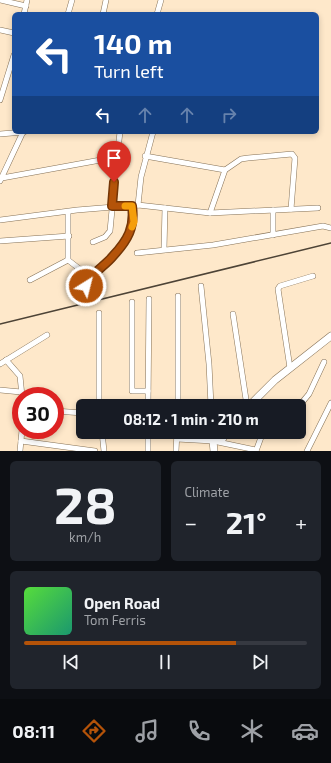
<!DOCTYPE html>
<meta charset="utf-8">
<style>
body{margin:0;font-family:"Exo 2",sans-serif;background:#20242c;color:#f1f3f6;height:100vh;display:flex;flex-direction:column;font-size:15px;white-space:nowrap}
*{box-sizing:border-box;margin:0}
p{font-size:13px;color:#9ea1a6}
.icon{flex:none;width:22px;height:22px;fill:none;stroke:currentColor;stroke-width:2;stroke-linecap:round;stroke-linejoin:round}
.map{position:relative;height:451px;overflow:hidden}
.sheet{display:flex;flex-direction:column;gap:10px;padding:10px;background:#0d0f14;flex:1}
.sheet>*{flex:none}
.top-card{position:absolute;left:12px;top:12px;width:307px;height:122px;border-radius:6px;box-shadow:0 2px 6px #0003;background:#1a4fa0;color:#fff;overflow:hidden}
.speed{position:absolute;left:12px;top:387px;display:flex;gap:8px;font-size:20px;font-weight:700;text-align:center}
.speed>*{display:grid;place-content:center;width:52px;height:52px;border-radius:50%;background:#171b24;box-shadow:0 2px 6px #0003;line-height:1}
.speed .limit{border:6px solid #d22;background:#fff;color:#111}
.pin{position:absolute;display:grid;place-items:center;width:34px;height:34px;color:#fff;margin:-41px -17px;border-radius:50% 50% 50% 0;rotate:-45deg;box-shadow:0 0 4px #0007}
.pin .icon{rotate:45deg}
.me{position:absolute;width:44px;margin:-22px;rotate:36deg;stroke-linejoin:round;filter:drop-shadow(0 0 3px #0008)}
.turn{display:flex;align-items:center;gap:14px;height:84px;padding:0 16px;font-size:18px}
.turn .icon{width:52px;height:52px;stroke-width:2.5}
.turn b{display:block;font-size:28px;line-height:34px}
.lanes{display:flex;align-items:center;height:38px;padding:0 16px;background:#0003;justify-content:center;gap:20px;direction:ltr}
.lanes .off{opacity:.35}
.big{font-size:30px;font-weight:700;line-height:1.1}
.sheet .widget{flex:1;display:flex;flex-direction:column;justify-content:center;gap:6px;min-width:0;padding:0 14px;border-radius:6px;background:#20242c}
.sheet .dial{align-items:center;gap:0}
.dial b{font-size:52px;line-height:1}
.song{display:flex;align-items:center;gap:12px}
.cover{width:48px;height:48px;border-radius:6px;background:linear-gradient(135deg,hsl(110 70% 55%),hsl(160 70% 35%))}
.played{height:4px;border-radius:2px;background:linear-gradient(90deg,#b45309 75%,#363941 75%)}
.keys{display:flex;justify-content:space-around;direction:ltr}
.heat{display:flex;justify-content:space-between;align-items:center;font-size:22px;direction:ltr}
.sheet .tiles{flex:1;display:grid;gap:10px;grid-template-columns:1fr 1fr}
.widget:last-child{grid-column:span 2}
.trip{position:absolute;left:76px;top:399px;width:230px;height:40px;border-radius:6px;background:#171b24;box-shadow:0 2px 6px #0003;font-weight:700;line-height:40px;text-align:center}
.tabs{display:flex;height:64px;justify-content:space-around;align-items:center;background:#090b0e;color:#9ea1a6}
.tabs .icon{width:28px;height:28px}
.tabs .on{color:#b45309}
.tabs b{font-size:18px;color:#f1f3f6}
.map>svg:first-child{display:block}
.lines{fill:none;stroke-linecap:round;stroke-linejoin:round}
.street-casing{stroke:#867257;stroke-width:6}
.secondary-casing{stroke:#867257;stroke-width:8}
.street{stroke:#fff;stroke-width:5}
.secondary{stroke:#fff;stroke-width:7}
.rail{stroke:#4d4336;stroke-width:1.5}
.route-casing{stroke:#753606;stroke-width:10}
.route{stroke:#b45309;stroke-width:7}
.slow{stroke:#f59e0b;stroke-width:7}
</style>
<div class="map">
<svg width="331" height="451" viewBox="0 0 331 451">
<rect width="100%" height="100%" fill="#fee8ca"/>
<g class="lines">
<defs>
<g id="street">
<polyline points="0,0 26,6"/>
<polyline points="24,14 27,0"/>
<polyline points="68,14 72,0"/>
<polyline points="103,14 106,0"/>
<polyline points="157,14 161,0"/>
<polyline points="0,30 14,33"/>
<polyline points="0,100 14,55"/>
<polyline points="0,134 24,132"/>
<polyline points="145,156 225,170 241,159 248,158 292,154 295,158 291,209"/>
<polyline points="2,178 117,157 120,132"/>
<polyline points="0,181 23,132"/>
<polyline points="138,205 141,177 153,132"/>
<polyline points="273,210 273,235"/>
<polyline points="68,212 68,260 90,277 81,294"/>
<polyline points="210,213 225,170"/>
<polyline points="0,220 77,210 138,205 210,213 318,208"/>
<polyline points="0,241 69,236"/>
<polyline points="93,242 105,237 110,231 117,157"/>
<polyline points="164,249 165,208"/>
<polyline points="137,253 213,245 323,226 331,228"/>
<path d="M90 277C105 263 131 242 134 221 134 216 133 211 132 206"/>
<polyline points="30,280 68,260"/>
<polyline points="201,286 209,364 211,406"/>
<polyline points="132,302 132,391 148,391"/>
<polyline points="99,313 99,406"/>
<polyline points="233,314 247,406"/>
<polyline points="6,360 20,376 22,396"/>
<polyline points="0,364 47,335"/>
<polyline points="290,368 278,289 280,286 313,276"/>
<polyline points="0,390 21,392"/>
<polyline points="148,406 149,299"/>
<polyline points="178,406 178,296"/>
<polyline points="299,406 309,394 324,362"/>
<polyline points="55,411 83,413"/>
<polyline points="102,432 104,451"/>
<polyline points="212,432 213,441"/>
<polyline points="177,439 213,441 256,450"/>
<polyline points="21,441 95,451"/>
<polyline points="20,451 22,430"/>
<polyline points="148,451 148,432"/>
<polyline points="176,451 177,432"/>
<polyline points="256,451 263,432"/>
<polyline points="307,451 331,403"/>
</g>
<g id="secondary">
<polyline points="249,406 275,380 331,336"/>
<polyline points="214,451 213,441 223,438 227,432"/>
</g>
</defs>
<!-- street casing -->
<use href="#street" class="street-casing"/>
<!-- secondary casing -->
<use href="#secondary" class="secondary-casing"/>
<!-- street -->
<use href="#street" class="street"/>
<!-- secondary -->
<use href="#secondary" class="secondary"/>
<!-- rail -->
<polyline class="rail" points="0,324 331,243"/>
</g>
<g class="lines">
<defs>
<path id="route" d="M86 286C92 272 104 267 113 256 128 240 135 227 132 206H112L114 182"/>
</defs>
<!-- route casing -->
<use href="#route" class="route-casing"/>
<!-- route -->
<use href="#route" class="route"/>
<!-- slow -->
<polyline class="slow" points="125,206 132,206 134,222 132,227"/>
</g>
</svg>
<div class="speed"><div class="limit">30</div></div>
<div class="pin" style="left:114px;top:182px;background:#d93025"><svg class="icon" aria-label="arrive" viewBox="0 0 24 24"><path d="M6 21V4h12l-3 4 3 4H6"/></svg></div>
<svg class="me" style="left:86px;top:286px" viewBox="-20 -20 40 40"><circle r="17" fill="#b45309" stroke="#fff" stroke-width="3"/><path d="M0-11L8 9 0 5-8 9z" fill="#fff"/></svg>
<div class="trip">08:12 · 1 min · 210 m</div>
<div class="top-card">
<div class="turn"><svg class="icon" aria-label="left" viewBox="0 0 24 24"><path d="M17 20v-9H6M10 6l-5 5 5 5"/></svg><div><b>140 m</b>Turn left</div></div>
<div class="lanes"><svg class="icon" aria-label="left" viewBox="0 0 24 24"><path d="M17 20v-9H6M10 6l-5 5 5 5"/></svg><svg class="icon off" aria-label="ahead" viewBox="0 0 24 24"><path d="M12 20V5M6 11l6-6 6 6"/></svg><svg class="icon off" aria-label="ahead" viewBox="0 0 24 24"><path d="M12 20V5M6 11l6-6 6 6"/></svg><svg class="icon off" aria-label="right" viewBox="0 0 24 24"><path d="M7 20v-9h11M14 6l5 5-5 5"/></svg></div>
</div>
</div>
<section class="sheet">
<div class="tiles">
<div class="widget dial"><b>28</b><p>km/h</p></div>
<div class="widget"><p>Climate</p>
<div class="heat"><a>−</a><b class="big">21°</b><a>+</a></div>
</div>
<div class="widget">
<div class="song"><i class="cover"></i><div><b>Open Road</b><p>Tom Ferris</p></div></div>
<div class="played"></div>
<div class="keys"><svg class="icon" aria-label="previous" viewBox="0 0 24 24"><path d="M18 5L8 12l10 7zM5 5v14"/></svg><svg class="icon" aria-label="pause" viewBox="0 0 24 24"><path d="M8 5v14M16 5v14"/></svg><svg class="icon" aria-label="next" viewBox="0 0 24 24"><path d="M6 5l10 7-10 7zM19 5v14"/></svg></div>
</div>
</div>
</section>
<nav class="tabs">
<b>08:11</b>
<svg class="icon on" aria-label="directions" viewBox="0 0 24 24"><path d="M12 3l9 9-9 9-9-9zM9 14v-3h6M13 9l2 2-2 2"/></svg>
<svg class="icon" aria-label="music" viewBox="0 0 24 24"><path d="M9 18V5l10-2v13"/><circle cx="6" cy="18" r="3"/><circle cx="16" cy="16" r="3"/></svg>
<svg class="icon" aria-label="phone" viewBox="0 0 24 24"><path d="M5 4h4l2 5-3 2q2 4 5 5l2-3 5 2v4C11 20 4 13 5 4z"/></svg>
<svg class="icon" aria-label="climate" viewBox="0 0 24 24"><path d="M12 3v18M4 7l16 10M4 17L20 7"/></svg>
<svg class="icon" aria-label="car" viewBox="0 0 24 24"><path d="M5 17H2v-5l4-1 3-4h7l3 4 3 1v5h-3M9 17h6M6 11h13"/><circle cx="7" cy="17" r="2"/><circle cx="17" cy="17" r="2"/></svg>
</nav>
